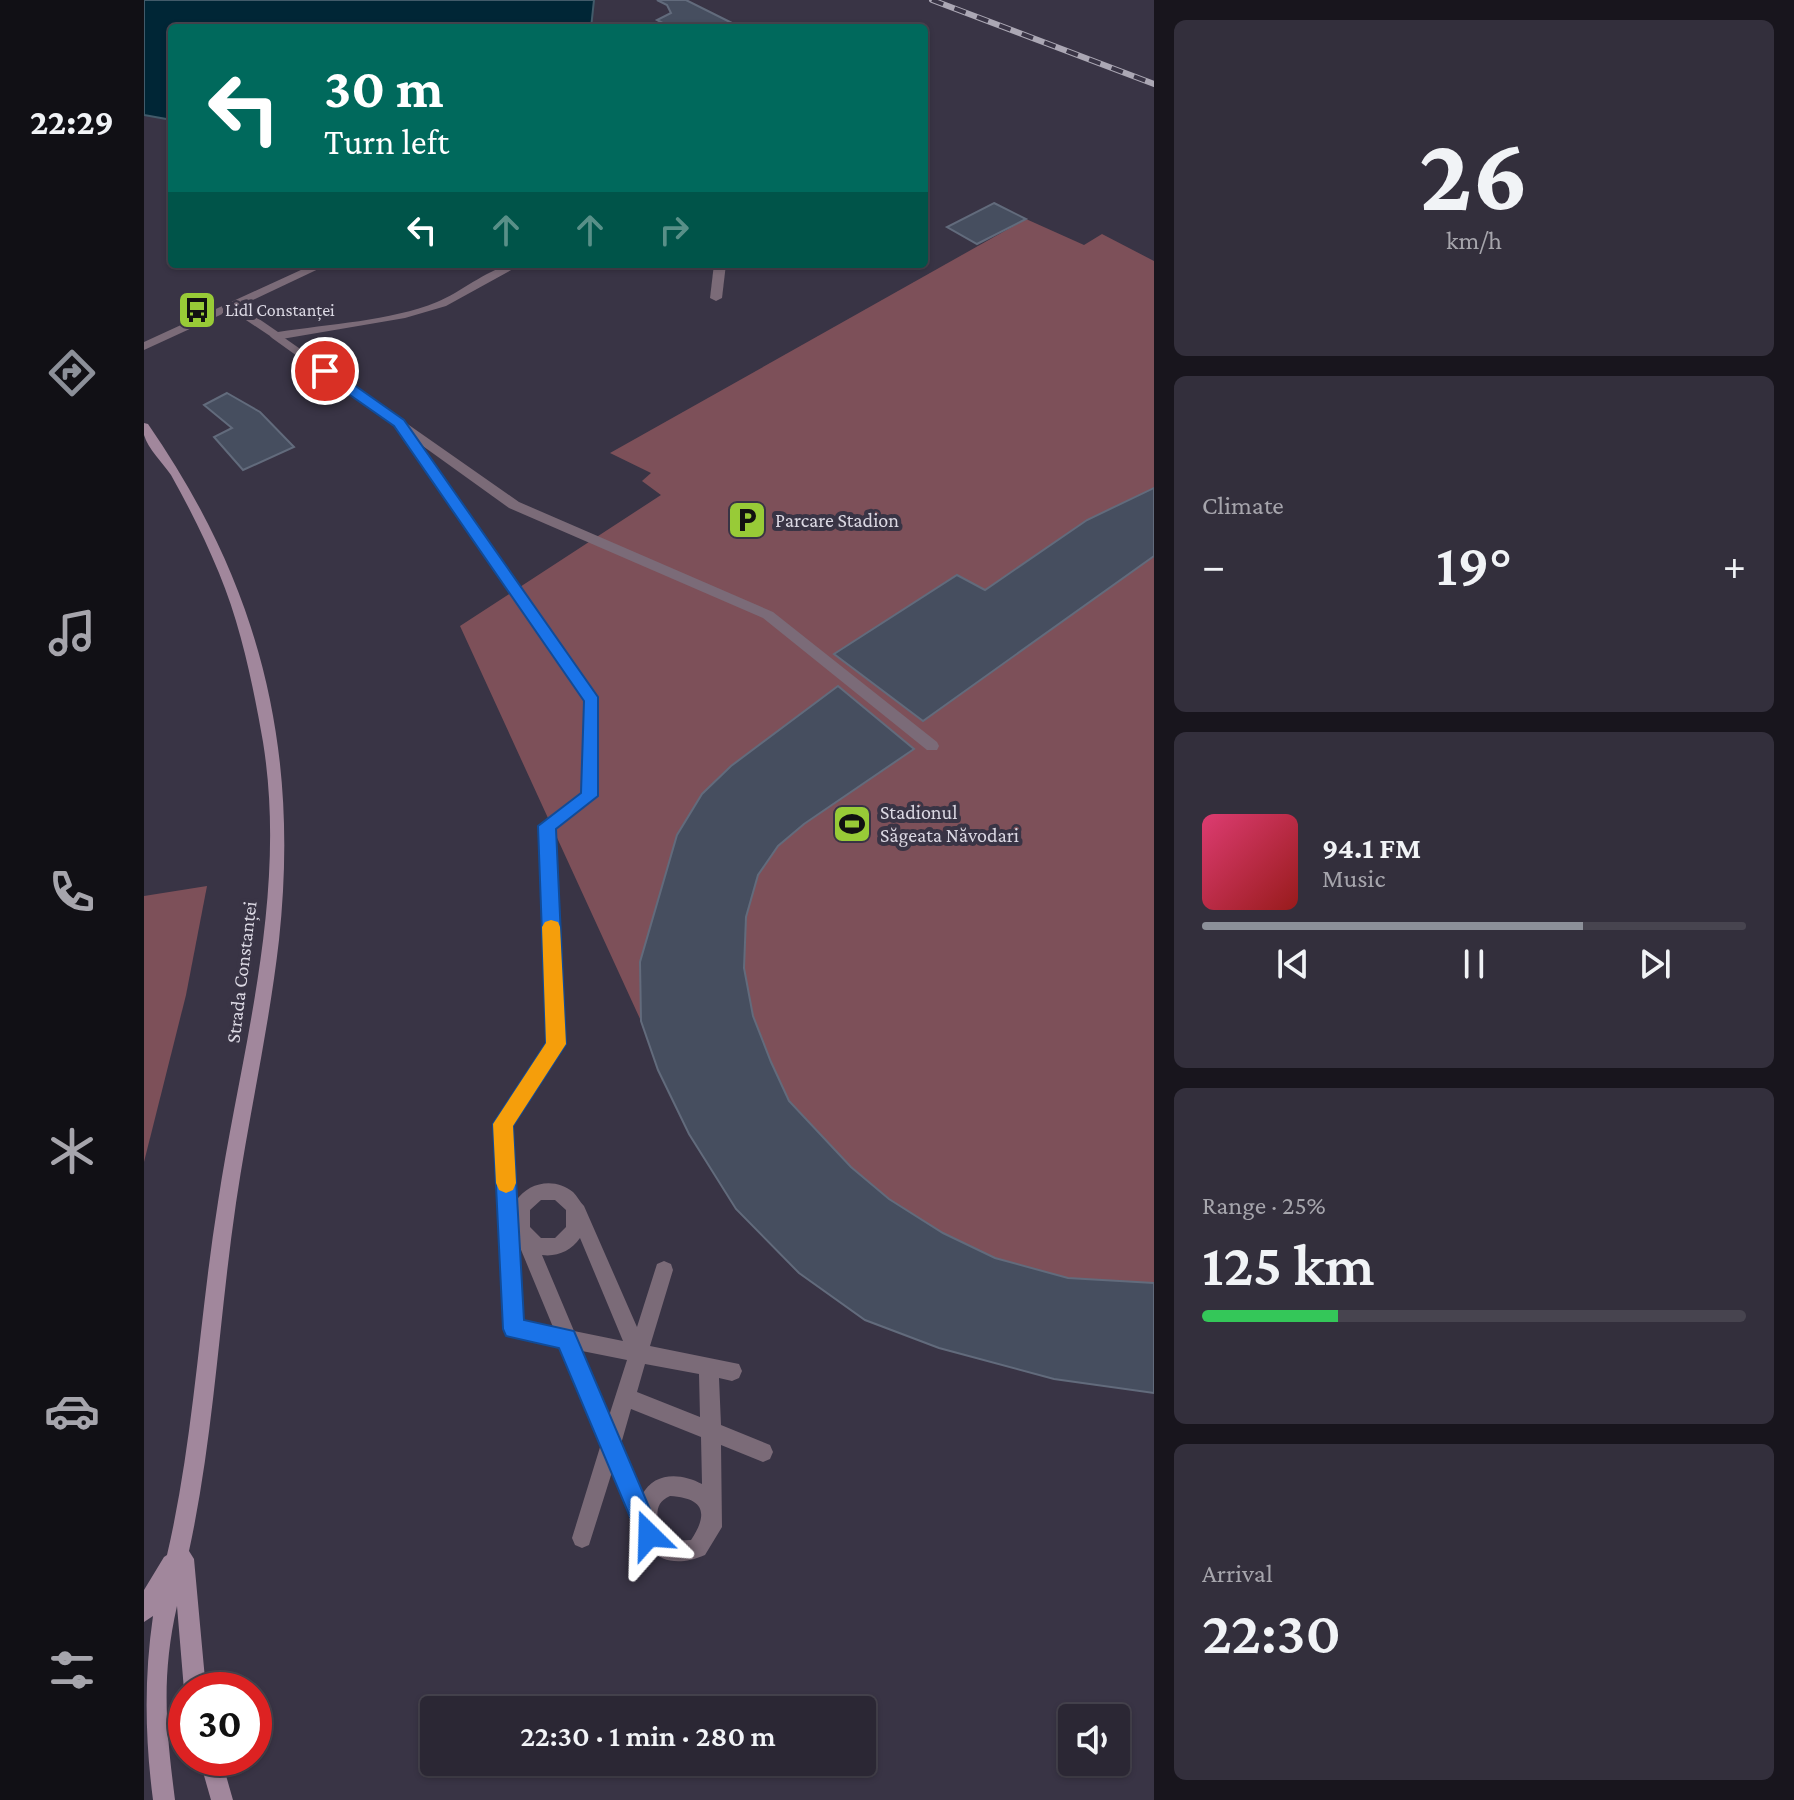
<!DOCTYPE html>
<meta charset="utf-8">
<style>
body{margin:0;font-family:"Crimson Pro",serif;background:#332f3c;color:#f1f3f6;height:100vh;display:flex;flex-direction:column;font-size:30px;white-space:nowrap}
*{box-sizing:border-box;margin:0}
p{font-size:26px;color:#a6a5ac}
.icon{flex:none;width:44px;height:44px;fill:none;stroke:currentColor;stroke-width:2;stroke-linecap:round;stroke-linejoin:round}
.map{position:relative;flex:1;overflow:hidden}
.side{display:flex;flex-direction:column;gap:20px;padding:20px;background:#18151d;width:640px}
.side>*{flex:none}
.hud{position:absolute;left:24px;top:24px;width:760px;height:244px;border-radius:8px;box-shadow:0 2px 6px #0004,0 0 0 2px #47444f;background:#00695c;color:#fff;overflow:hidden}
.controls{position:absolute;left:914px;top:1704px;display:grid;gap:16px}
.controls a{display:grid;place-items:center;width:72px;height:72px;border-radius:8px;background:#2b2734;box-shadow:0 2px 6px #0004,0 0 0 2px #47444f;font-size:40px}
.speed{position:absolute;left:24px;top:1672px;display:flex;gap:16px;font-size:40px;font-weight:700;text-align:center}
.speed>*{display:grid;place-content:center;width:104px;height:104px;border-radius:50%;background:#2b2734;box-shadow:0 2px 6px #0004,0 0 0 2px #47444f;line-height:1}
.speed .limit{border:12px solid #d22;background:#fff;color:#111}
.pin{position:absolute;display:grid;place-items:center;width:68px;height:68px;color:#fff;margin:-34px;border:4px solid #fff;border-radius:50%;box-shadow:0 2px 8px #0007}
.me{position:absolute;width:88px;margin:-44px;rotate:338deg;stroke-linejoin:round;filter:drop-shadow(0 0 6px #0008)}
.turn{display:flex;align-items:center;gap:28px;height:168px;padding:0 24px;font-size:36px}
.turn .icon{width:104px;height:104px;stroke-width:2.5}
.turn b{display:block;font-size:56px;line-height:68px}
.lanes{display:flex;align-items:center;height:76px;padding:0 24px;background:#0003;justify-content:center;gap:40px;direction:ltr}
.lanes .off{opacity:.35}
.big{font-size:60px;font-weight:600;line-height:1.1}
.side .tile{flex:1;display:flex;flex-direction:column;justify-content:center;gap:12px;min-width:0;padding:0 28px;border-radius:12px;background:#332f3c}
.side .dial{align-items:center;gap:0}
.dial b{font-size:104px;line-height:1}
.song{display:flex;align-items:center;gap:24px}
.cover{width:96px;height:96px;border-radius:12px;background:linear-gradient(135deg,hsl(340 70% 55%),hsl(0 70% 35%))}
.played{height:8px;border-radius:4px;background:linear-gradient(90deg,#8c9099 70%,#47444f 70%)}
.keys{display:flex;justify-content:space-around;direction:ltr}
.heat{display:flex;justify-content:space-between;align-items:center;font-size:44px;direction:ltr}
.charge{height:12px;border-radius:6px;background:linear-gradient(90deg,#34c759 25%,#47444f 0)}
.trip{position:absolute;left:276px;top:1696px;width:456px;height:80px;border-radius:8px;background:#2b2734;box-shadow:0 2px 6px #0004,0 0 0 2px #47444f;font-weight:600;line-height:80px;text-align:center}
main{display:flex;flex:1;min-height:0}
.tabs{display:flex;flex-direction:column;width:144px;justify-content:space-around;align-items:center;background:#111015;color:#a6a5ac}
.tabs .icon{width:56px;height:56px}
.tabs .current{color:#8c9099}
.tabs b{font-size:36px;color:#f1f3f6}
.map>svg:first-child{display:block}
.green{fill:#7d5059}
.water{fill:#002636;stroke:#425b6a;stroke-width:2}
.building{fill:#464e5f;stroke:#626b7c;stroke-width:2}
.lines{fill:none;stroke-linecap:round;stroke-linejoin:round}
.lane{fill:#7b6b78;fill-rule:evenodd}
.street{fill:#7b6b78;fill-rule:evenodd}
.secondary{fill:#a1879c;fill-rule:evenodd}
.rail-casing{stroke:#aba7b4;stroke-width:6}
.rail{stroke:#393445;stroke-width:4;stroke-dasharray:12;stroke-linecap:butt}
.route{fill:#1a73e8;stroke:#114b97;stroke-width:2}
.slow{fill:#f59e0b}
.labels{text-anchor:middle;stroke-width:8;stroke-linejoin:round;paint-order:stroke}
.far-poi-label{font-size:18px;fill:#dbd8e3;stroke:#393445;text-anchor:start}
.poi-label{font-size:20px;fill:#dbd8e3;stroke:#393445;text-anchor:start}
.street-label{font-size:20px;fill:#dbd8e3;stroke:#393445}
</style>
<main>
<nav class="tabs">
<b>22:29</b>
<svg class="icon current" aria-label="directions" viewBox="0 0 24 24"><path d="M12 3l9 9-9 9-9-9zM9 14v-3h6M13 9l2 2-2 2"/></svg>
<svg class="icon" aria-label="music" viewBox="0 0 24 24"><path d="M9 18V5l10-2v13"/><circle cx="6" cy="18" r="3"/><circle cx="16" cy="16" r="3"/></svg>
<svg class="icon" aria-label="phone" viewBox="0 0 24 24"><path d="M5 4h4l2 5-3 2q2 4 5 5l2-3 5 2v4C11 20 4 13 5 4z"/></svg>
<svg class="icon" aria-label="climate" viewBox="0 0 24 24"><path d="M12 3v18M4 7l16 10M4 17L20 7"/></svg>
<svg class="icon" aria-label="car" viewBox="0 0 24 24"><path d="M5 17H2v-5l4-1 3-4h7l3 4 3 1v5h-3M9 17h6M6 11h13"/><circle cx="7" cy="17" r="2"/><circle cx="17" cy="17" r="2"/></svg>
<svg class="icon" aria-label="filters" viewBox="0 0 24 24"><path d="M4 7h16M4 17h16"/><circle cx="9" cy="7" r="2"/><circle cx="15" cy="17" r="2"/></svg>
</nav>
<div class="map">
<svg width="1010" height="1800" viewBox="0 0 1010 1800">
<rect width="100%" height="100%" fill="#393445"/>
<!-- green -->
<g class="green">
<polygon points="882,219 940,245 958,234 1010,261 1010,1393 910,1379 795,1348 721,1320 592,1209 545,1134 514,1070 497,1021 316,626 517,495 498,481 507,473 466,453"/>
<polygon points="63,886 42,995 0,1162 0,896"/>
</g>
<!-- water -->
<polygon class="water" points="0,0 450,0 447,28 28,28 28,120 0,115"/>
<!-- building -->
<g class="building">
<polygon points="513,0 542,0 598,28 528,28 513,20 527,13 523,5"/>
<polygon points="850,203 882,219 833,244 803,227"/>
<polygon points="83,393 116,412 150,447 99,470 70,437 88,428 60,405"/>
<polygon points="1010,488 1010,556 779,721 690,654 813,575 841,590 943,520"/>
<polygon points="694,686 770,749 660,824 634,846 614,875 602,917 600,968 609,1016 627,1062 645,1101 707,1167 745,1199 799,1233 851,1258 924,1278 1010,1283 1010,1393 910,1379 795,1348 721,1320 655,1273 592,1209 545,1134 514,1070 497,1021 496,962 533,835 558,794 587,766"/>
</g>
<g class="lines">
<!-- lane -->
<polygon class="lane" points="132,332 375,502 629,612 793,742 795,746 793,750 783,750 619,618 365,508 276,444 455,701 453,705 443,705 259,438 257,435 259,432 128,338 126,336"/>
<!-- street -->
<g class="street">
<path d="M170 264H185L96 306 134 332C185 324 246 321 293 302 321 291 347 264 378 264L302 306 261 318 132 340 87 310 0 350V342Z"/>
<polygon points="570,264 582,264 578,298 572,301 566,298"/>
<path d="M448 696 455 701 454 796 411 829 421 1044 368 1125 372 1201C384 1182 411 1177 429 1192 433 1196 436 1202 440 1206L493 1327 513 1264 520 1261 527 1264 529 1270 506 1346 595 1364 598 1371 595 1378 588 1381 575 1378 577 1425 626 1445 629 1452 626 1459 619 1462 577 1445 578 1527 561 1555C498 1582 487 1516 468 1472L445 1545 438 1548 431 1545 428 1538 457 1444 417 1347 370 1338 363 1336 360 1329 350 1124 403 1043 395 826 438 793 441 701ZM397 1200H411L422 1210V1227L411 1238H397L386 1227V1210ZM436 1238 479 1341 430 1331 398 1255C413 1257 427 1251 436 1238ZM375 1245 409 1327 379 1322ZM438 1351 483 1360 465 1416ZM501 1364 555 1374 556 1417 493 1392ZM487 1409 557 1437 558 1484C538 1473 510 1471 498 1495L477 1444ZM526 1496C560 1498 565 1513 547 1540L527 1541 515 1530C513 1515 510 1503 526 1496Z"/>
</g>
<!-- secondary -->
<g class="secondary">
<path d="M0 423 4 424C115 584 156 746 135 940 125 1028 105 1115 92 1203 75 1319 70 1436 45 1551L50 1559 62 1690H42V1695L40 1690 33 1606C17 1677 22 1729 31 1800H9C1 1738 0 1678 9 1616L0 1622V1590L20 1557 23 1555C50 1439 55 1320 74 1202 97 1051 144 897 119 742 109 685 97 626 75 573 61 539 45 507 27 475 19 463 4 449 0 435 0 431 0 427 0 423Z"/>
<polygon points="55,1758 77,1758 89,1800 67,1800"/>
</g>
<defs>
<polyline id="rail" points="788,0 1010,84"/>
</defs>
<!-- rail casing -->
<use href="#rail" class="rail-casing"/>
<!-- rail -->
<use href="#rail" class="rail"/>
</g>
<!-- route -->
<polygon class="route" points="176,368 186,368 260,420 454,697 454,796 412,829 422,1044 369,1126 380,1320 430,1331 517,1535 513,1543 505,1547 497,1543 415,1348 362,1336 359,1329 349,1124 402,1043 394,826 437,793 440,701 250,426 176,374"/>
<!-- slow -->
<polygon class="slow" points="407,920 414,922 416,927 422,1044 369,1126 372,1183 369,1190 362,1193 355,1190 352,1183 349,1124 402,1043 398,927 401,922"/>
<!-- icons -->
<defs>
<symbol id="bus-square" viewBox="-11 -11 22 22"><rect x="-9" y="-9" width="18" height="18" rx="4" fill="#98cb37" stroke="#393445"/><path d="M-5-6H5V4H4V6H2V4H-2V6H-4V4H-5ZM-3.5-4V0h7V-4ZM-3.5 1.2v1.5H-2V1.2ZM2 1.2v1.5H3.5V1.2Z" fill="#111"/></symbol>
<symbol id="parking-square" viewBox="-11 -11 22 22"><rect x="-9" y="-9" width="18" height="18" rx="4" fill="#98cb37" stroke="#393445"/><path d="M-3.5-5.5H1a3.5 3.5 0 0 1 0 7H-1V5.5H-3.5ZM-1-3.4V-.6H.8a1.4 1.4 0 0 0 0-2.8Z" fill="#111"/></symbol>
<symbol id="stadium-square" viewBox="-11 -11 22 22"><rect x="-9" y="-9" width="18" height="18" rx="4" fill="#98cb37" stroke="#393445"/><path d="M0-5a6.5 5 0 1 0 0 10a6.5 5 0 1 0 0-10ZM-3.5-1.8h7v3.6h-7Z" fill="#111"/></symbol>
</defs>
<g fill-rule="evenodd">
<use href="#bus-square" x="31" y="288" width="44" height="44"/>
<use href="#parking-square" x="581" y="498" width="44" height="44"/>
<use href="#stadium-square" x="686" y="802" width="44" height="44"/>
</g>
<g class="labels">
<!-- far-poi labels -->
<g class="far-poi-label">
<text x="81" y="316">Lidl Constanței</text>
</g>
<!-- poi labels -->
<g class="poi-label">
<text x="631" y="527">Parcare Stadion</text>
<text x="736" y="819">Stadionul<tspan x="736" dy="23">Săgeata Năvodari</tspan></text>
</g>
<!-- street labels -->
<g class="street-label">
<text transform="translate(97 972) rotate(-83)" y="7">Strada Constanței</text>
</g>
</g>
</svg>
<div class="controls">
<a><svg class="icon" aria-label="sound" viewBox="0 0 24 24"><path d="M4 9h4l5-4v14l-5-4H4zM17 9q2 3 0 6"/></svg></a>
</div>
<div class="speed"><div class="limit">30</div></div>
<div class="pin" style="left:181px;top:371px;background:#d93025"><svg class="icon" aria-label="arrive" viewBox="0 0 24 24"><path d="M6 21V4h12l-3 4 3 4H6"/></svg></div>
<svg class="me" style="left:505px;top:1535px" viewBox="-20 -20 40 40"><path d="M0-17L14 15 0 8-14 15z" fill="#1a73e8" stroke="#fff" stroke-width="4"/></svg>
<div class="trip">22:30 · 1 min · 280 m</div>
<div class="hud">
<div class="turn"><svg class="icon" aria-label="left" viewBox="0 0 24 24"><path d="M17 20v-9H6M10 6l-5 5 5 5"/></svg><div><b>30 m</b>Turn left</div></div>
<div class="lanes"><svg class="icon" aria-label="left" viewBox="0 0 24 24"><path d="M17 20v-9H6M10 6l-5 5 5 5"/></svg><svg class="icon off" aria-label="ahead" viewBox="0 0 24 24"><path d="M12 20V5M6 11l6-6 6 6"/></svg><svg class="icon off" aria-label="ahead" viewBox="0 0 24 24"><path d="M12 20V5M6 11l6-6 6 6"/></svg><svg class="icon off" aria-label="right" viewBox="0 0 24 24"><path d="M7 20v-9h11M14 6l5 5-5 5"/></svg></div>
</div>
</div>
<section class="side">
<div class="tile dial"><b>26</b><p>km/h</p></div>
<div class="tile"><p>Climate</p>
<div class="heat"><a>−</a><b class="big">19°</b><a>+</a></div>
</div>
<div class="tile">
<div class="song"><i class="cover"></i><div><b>94.1 FM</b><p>Music</p></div></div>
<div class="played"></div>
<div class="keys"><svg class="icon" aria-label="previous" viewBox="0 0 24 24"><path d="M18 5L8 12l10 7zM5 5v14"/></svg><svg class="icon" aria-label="pause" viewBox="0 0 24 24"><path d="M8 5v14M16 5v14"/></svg><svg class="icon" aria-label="next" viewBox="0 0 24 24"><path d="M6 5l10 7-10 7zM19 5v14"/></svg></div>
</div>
<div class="tile"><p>Range · 25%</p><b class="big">125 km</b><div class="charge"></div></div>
<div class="tile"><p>Arrival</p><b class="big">22:30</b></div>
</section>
</main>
